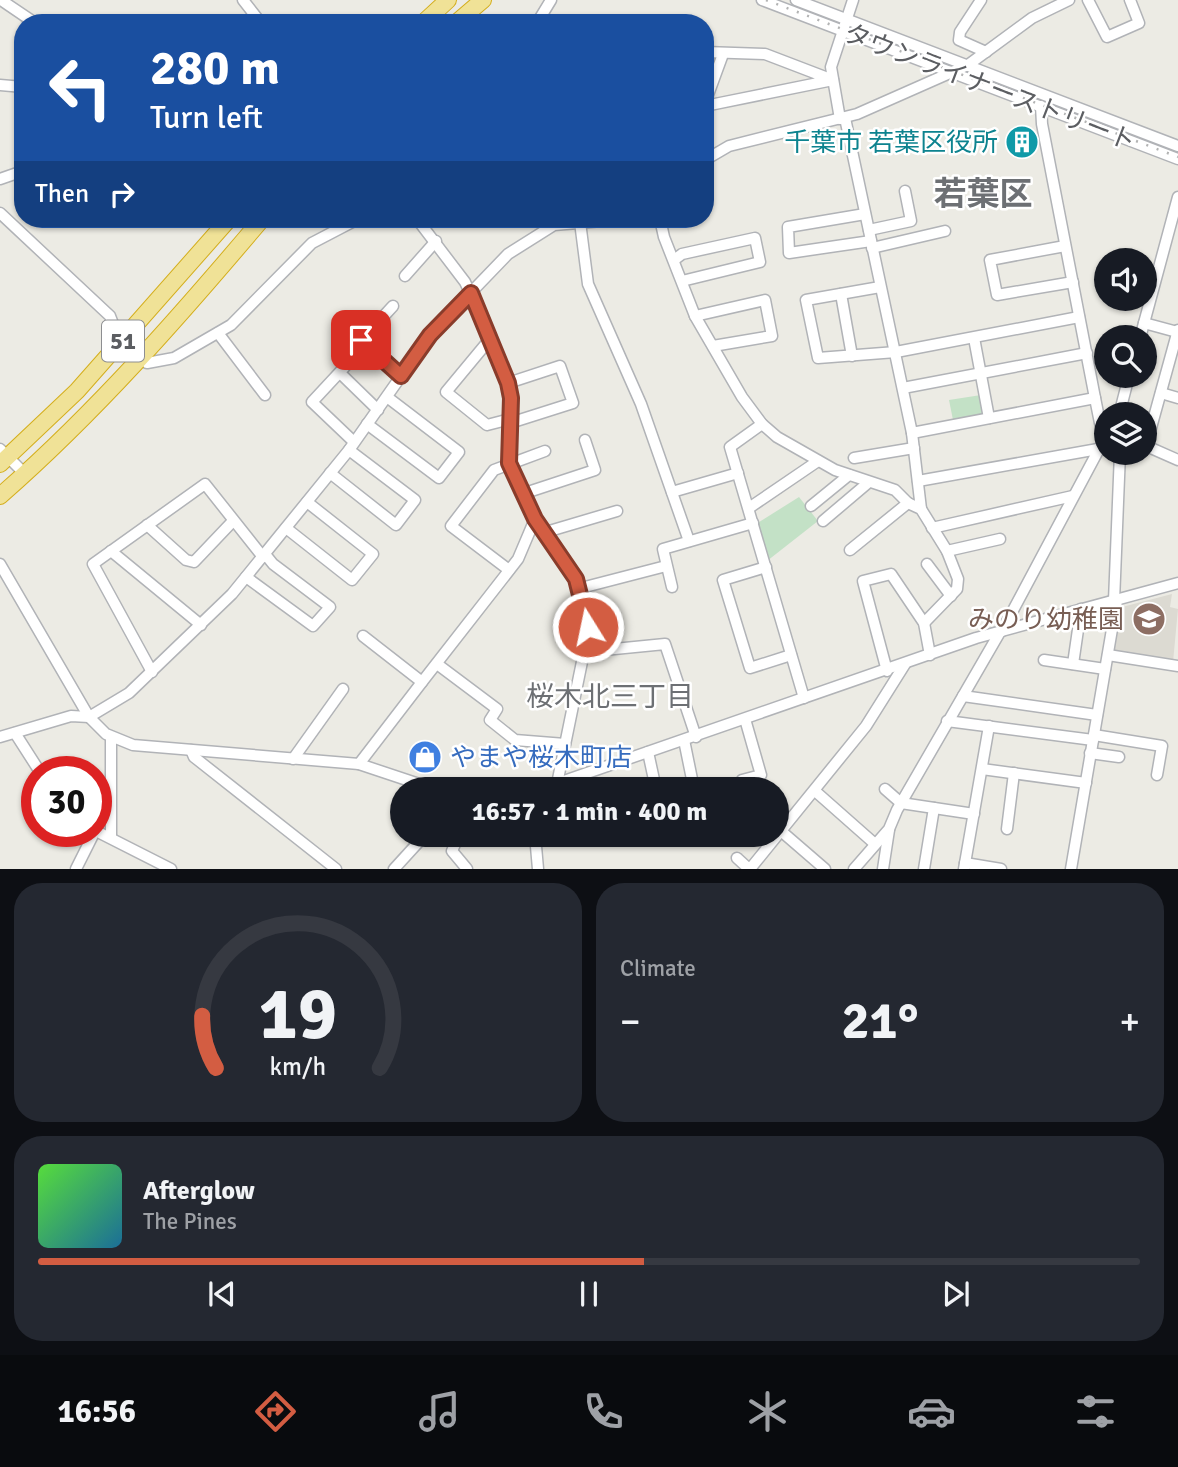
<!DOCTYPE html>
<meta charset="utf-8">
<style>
body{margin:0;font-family:Signika,"Noto Sans JP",sans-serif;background:#242831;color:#f1f3f6;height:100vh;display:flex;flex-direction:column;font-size:26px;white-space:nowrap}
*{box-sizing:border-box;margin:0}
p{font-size:23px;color:#9ea1a6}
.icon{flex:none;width:38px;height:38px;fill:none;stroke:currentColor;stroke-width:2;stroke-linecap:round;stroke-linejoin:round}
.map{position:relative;height:869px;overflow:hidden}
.sheet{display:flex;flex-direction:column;gap:14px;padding:14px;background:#0d0f14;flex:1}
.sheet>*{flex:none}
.top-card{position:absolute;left:14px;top:14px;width:700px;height:214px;border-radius:28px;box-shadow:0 2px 5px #0004;background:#1a4fa0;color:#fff;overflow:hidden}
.tools{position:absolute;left:1094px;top:248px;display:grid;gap:14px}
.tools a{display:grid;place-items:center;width:63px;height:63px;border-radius:50%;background:#171b24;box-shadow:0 2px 5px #0004;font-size:35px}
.speed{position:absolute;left:21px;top:756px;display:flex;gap:14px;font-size:35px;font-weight:700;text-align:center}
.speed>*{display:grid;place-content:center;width:91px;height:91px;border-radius:50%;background:#171b24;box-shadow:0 2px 5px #0004;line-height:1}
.speed .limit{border:10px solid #d22;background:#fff;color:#111}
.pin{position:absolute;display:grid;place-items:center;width:60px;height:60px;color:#fff;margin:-30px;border-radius:14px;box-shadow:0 4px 10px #0006}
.me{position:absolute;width:77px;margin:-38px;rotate:350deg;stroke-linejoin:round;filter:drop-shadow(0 0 5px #0008)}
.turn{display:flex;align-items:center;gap:24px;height:147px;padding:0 21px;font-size:32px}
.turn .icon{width:91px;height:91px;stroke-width:2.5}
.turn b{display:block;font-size:49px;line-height:60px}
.then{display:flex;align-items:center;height:66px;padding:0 21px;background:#0003;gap:14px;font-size:26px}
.big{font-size:52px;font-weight:700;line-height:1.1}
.sheet .widget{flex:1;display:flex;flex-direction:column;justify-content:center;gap:10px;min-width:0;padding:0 24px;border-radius:28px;background:#242831}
.sheet .dial{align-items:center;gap:0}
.dial svg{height:182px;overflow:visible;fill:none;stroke:#363941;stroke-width:7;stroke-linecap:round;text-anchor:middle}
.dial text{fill:#f1f3f6;stroke:none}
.song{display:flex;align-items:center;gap:21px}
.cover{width:84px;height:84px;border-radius:10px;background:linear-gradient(135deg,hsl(110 70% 55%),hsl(200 70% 35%))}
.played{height:7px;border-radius:4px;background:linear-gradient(90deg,#d35d42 55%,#363941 55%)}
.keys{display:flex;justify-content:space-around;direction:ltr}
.heat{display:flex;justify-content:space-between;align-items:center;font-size:38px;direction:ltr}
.sheet .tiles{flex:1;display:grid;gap:14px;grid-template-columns:1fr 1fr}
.widget:last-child{grid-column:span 2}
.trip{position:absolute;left:390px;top:777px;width:399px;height:70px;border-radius:35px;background:#171b24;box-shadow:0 2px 5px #0004;font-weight:700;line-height:70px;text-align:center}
.menu{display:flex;height:112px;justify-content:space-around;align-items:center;background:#090b0e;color:#9ea1a6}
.menu .icon{width:49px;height:49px}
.menu .selected{color:#d35d42}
.menu b{font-size:32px;color:#f1f3f6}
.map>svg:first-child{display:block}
.education{fill:#dcdad2}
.green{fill:#c3e1c6}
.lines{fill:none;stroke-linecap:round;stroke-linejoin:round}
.minor-casing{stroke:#b1b3b7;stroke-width:13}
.highway-casing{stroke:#d4ae1c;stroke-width:18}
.minor{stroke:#fff;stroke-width:10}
.highway{stroke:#f0e297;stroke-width:16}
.rail{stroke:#b3b4b4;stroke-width:2.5;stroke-dasharray:2 9;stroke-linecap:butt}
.route-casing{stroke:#893c2b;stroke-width:18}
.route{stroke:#d35d42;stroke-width:12}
.labels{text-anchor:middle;stroke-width:5;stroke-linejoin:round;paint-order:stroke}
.shield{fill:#fff;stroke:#8d8e91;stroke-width:2}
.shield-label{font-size:24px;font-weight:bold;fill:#5c5e62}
.street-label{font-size:26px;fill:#5c5e62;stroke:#fff}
.culture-label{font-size:26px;fill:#0d838f;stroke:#fff;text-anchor:end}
.education-label{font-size:26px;fill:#785e54;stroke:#fff;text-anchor:end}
.shop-label{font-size:26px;fill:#366cbe;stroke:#fff;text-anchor:start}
.neighbourhood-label{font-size:28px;fill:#6d7074;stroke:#fff}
.district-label{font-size:33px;font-weight:bold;fill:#6d7074;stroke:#fff}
</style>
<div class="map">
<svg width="1178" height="869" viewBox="0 0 1178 869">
<rect width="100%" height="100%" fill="#ecebe4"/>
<!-- education -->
<polygon class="education" points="1172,594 1170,607 1178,609 1173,662 1111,653 1122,607"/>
<!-- green -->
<g class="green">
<polygon points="981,395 984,410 981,415 953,420 949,400"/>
<polygon points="799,497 818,521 767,561 756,524"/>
</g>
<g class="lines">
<defs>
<g id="minor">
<polyline points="1,0 35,23"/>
<polyline points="243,0 261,23"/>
<polyline points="762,0 1178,159"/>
<polyline points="796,0 1178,146"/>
<polyline points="981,0 960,32 959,40 986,52"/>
<polyline points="1088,0 1107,37 1139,23 1130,0"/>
<polyline points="537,23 551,0"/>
<polyline points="705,52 765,54 833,80 705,106"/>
<polyline points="0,85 23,87"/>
<polyline points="705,103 723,54"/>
<polyline points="1041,106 1042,124 1095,398 1100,423 1106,429"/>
<polyline points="845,118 912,433 921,509"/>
<polyline points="840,119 831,67 853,0"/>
<polyline points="705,160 729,146 857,114 968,65 1032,18 1069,0"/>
<polyline points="0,179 23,171"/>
<polyline points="0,213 110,316 115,329 126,337"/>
<polyline points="865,214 788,227 789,253 871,241"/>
<polyline points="417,219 465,282 479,312 502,366 511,398 510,463 535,519 576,579 586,608 588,627 584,652 557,784"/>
<polyline points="660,219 664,237 695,316 742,397 762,424 777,437 835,470 895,490 908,503 921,509 947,551 958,579 957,589 924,623"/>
<polyline points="580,222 588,284 641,404 689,541"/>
<polyline points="869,230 911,221 905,191"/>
<polyline points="1065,246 990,260 997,295 1073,282"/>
<polyline points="872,248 945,231"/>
<polyline points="674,260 682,254 755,238 760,262 682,281"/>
<polyline points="405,276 436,241"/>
<polyline points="880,287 806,300 818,358 896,352 1079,317"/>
<polyline points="841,294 852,356"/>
<polyline points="695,316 765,300 772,336 713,346"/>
<polyline points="1144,323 1177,332"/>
<polyline points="218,333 265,395"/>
<polyline points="974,338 989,418"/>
<polyline points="1140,338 1178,197"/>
<polyline points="490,339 446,392 487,425 510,419"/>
<polyline points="361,340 401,376"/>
<polyline points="143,356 147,363 174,358 231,325 312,243 358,219"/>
<polyline points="340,373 378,410"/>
<polyline points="508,383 560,366 573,403 510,423"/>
<polyline points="903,388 1087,353"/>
<polyline points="1161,393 1178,398"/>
<polyline points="1119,415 1129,376"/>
<polyline points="367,424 439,478 459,452 387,397"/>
<polyline points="762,424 730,447 804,698"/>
<polyline points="912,433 1095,398"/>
<polyline points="354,442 312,402 352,359 348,355 393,306"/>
<polyline points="1144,445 1178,460"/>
<polyline points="1146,446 1178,330"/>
<polyline points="0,449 25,474"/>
<polyline points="854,458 914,448"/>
<polyline points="330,473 396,525 415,500 349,450"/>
<polyline points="918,481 1098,449"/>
<polyline points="672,492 738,473"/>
<polyline points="522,494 595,470 585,440"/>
<polyline points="811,506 849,475"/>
<polyline points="749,508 818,461"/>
<polyline points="823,521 869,482"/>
<polyline points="147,525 186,560 194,562 233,521"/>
<polyline points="286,528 352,580 373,554 307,502"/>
<polyline points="932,528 1073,496"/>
<polyline points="546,532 617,511"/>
<polyline points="850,550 908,503"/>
<polyline points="111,551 201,625"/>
<polyline points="947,551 1000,539"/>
<polyline points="0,564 89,717 106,734 133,745 359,764 434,789"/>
<polyline points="927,564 951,596"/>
<polyline points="766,567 723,580 750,668 791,655"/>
<polyline points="509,570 451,526 494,470 545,451"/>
<polyline points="246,577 313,626 330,607 273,564 265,554"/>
<polyline points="672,587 663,549 753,523"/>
<polyline points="581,588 666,566"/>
<polyline points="1114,601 1120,453"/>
<polyline points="1002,631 1106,436"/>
<polyline points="363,636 422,682 518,559 535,519"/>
<polyline points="584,652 665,644 696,737"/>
<polyline points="1108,655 1178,666"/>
<polyline points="1044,660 1105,669"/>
<polyline points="437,664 497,709 490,720 515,740 565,744"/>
<polyline points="1073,664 1081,609"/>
<polyline points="887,671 863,581 891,574 924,623 930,655"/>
<polyline points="152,672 93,564 205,484 263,557"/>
<polyline points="963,696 1097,715"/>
<polyline points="947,721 1093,740"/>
<polyline points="15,733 40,772"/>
<polyline points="1094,735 1162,746 1157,775"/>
<polyline points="0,737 71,716 89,717 129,693 232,594 349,450 430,335 508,254 554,225 626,219"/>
<polyline points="684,740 694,789"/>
<polyline points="191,750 194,757 336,869"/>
<polyline points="648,752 656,789"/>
<polyline points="1090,753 1119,757"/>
<polyline points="293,759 343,689"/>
<polyline points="359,764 422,682"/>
<polyline points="982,769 1086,783"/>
<polyline points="541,789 976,638 1178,583"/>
<polyline points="745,789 742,780 761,775 745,719"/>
<polyline points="885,789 901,803 974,814"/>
<polyline points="815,791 875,844"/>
<polyline points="1007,829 1014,773"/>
<polyline points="96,831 171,869"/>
<polyline points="781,831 825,869"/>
<polyline points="459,835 452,851 467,869"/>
<polyline points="535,835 538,869"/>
<polyline points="111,837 111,737"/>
<polyline points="737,858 749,869"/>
<polyline points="965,863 1001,869"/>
<polyline points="76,869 95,831"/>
<polyline points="394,869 425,835"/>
<polyline points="750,869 866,726 905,664"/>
<polyline points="854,869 889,829 897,810 1000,632"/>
<polyline points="883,869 889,830"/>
<polyline points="924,869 934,808"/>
<polyline points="964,869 989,726"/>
<polyline points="1071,869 1117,600"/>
</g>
<g id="highway">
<polyline points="423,23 448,0"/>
<polyline points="456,23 483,0"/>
<polyline points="0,464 77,391 229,219"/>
<path d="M0 496C96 412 180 316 262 219"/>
</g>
</defs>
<!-- minor casing -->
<use href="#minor" class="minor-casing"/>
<!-- highway casing -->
<use href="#highway" class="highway-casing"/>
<!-- minor -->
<use href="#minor" class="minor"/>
<!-- highway -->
<use href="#highway" class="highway"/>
<!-- rail -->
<polyline class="rail" points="766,0 1178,157"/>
</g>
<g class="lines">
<defs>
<polyline id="route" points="361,340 401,376 430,335 471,293 508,383 511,398 509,463 535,519 576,579 588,627"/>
</defs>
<!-- route casing -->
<use href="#route" class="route-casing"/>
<!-- route -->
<use href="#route" class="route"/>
</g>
<!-- icons -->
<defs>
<symbol id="building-disc" viewBox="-11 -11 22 22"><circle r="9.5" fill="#0f9aa8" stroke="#fff"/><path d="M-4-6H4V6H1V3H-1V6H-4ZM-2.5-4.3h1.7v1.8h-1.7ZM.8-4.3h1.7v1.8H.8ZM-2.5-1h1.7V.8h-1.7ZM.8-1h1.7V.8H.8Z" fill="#fff"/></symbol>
<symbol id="school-disc" viewBox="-11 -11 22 22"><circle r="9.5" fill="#8d6e63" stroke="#fff"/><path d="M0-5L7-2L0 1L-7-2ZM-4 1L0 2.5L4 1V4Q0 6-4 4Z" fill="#fff"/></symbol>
<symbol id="shop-disc" viewBox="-11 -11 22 22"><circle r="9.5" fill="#3f7fe0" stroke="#fff"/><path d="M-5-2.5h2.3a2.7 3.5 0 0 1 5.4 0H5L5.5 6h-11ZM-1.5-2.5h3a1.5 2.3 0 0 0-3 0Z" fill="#fff"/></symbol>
</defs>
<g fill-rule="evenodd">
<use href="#building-disc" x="1003" y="123" width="38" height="38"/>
<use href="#school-disc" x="1130" y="600" width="38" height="38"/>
<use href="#shop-disc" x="406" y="738" width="38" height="38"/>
</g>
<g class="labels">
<!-- shield labels -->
<rect class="shield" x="102" y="320.5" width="42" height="41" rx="5"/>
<g class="shield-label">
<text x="123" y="349">51</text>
</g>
<!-- street labels -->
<g class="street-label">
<text transform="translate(990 87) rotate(21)" y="9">タウンライナーストリート</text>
</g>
<!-- culture labels -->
<g class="culture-label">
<text x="998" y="151">千葉市 若葉区役所</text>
</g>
<!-- education labels -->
<g class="education-label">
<text x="1124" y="628">みのり幼稚園</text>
</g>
<!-- shop labels -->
<g class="shop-label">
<text x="450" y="766">やまや桜木町店</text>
</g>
<!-- neighbourhood labels -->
<g class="neighbourhood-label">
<text x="610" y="706">桜木北三丁目</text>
</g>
<!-- district labels -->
<g class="district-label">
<text x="983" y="205">若葉区</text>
</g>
</g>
</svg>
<div class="tools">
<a><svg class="icon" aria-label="sound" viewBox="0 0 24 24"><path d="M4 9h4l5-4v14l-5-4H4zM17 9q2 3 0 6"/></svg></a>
<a><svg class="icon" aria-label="search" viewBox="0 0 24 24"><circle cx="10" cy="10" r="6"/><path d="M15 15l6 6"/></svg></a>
<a><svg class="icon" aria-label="layers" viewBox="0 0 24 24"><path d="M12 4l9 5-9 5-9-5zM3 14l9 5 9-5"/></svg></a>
</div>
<div class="speed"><div class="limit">30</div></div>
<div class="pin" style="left:361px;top:340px;background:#d93025"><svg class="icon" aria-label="arrive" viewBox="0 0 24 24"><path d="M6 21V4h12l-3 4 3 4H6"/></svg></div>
<svg class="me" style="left:588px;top:627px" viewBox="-20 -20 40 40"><circle r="17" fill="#d35d42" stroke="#fff" stroke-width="3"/><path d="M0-11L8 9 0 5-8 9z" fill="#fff"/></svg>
<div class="trip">16:57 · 1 min · 400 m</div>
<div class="top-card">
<div class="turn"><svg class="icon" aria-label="left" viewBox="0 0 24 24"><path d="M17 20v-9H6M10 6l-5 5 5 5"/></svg><div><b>280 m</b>Turn left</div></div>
<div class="then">Then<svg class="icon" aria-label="right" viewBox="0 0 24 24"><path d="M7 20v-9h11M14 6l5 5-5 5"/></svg></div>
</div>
</div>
<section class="sheet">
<div class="tiles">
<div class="widget dial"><svg viewBox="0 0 100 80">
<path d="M14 69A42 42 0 1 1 86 69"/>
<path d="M14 69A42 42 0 0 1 8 46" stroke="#d35d42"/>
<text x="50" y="56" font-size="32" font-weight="700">19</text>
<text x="50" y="72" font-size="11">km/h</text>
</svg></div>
<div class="widget"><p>Climate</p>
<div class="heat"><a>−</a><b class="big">21°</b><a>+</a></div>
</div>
<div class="widget">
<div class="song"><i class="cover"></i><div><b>Afterglow</b><p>The Pines</p></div></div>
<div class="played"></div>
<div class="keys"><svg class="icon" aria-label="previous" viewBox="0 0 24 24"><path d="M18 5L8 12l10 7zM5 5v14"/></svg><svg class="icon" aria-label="pause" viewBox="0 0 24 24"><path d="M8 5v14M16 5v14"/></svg><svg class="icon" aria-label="next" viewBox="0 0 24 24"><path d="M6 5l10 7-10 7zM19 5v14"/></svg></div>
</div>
</div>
</section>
<nav class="menu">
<b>16:56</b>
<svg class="icon selected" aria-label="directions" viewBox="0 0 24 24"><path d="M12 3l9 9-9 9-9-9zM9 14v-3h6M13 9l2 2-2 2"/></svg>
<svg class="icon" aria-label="music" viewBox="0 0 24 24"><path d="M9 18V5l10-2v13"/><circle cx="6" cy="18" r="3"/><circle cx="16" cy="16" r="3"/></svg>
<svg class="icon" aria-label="phone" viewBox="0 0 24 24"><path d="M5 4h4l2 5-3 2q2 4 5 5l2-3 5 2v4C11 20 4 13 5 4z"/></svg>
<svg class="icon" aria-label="climate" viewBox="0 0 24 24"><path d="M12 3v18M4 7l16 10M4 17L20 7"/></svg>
<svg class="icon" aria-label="car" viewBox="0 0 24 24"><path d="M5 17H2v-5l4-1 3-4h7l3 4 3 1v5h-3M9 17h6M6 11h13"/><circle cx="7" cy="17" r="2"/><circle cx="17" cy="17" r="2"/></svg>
<svg class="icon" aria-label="filters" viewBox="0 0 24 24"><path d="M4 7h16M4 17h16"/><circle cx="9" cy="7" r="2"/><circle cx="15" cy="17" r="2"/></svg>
</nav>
